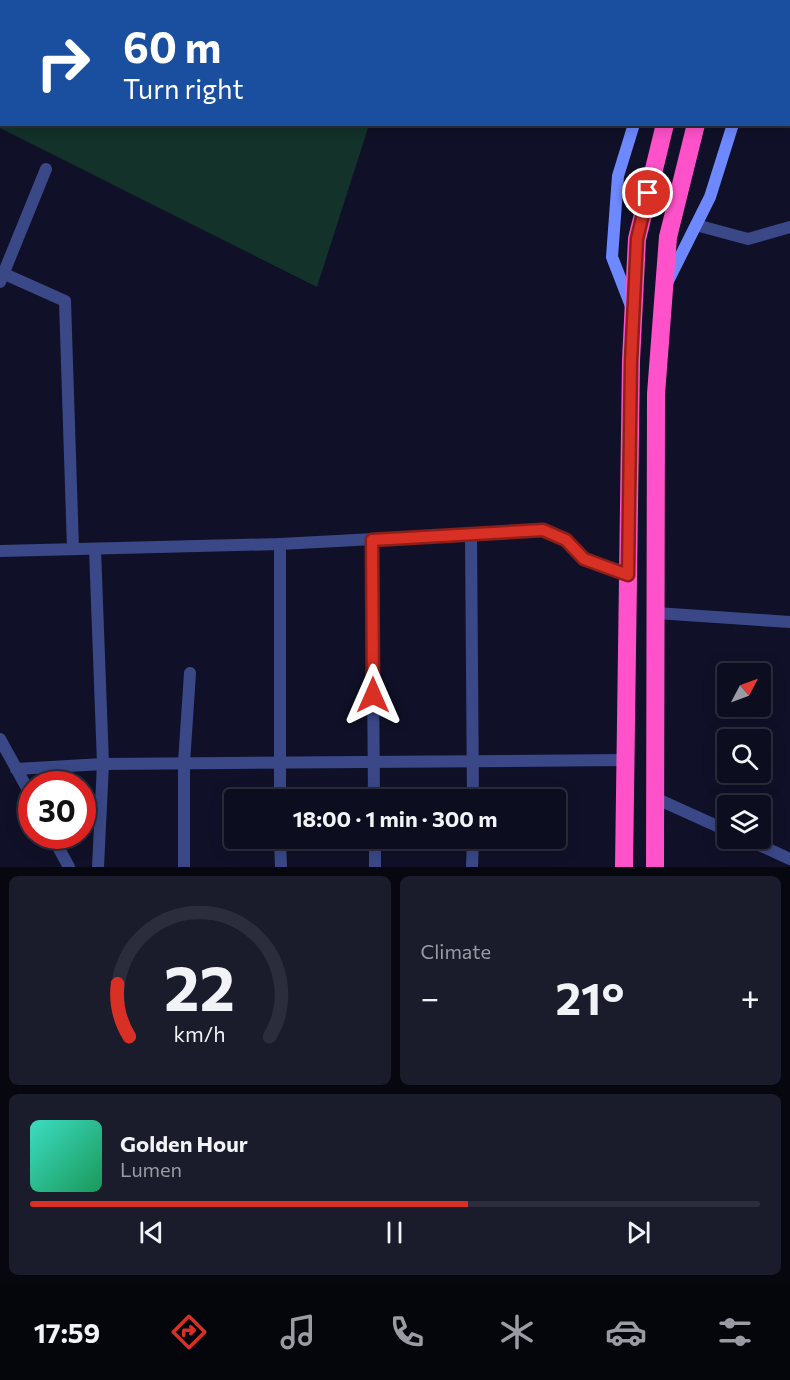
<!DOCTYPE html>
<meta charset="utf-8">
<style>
body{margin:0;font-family:Commissioner,sans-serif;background:#1a1b2b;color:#f1f3f6;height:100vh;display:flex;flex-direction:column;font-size:22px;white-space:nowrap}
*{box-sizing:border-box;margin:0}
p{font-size:20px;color:#9a9ca4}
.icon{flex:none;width:33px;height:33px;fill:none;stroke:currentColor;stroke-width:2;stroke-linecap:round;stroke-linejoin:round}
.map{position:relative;height:867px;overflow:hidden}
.panel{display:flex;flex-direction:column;gap:9px;padding:9px;background:#070710;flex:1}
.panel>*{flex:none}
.banner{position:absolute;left:0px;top:0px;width:790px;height:126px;box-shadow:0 3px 15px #0003,0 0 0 2px #2c2d3c;background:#1a4fa0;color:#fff;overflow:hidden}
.needle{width:39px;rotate:49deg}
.fabs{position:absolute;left:717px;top:663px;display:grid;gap:12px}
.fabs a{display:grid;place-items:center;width:54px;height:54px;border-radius:6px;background:#0c0d1e;box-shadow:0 3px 15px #0003,0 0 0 2px #2c2d3c;font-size:30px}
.speed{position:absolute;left:18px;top:771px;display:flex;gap:12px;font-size:30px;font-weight:700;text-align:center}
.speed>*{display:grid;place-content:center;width:78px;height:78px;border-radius:50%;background:#0c0d1e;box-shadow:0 3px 15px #0003,0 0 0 2px #2c2d3c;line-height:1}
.speed .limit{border:9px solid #d22;background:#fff;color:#111}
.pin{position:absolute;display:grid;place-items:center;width:51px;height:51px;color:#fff;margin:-26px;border:3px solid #fff;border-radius:50%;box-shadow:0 2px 6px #0007}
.me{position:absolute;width:66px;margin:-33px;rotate:0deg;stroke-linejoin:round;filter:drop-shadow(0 0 4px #0008)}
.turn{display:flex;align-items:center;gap:21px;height:126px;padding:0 24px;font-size:27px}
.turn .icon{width:78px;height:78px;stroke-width:2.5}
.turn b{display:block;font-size:42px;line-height:51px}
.big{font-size:45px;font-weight:700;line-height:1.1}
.panel .tile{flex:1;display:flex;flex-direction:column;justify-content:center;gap:9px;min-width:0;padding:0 21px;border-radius:9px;background:#1a1b2b}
.panel .dial{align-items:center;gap:0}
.dial svg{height:156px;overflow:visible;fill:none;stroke:#2c2d3c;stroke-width:7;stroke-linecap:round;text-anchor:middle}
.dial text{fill:#f1f3f6;stroke:none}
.song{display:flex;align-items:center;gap:18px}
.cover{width:72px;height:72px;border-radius:9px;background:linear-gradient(135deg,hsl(170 70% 55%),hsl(150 70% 35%))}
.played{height:6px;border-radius:3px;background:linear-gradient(90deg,#d93025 60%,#2c2d3c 60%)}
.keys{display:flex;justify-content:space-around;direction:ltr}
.heat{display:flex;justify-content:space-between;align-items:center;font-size:33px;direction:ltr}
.panel .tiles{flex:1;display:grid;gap:9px;grid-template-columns:1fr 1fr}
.tile:last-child{grid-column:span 2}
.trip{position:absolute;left:224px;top:789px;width:342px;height:60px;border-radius:6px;background:#0c0d1e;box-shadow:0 3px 15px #0003,0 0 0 2px #2c2d3c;font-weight:700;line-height:60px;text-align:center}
.menu{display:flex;height:96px;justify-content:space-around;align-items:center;background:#05050c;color:#9a9ca4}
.menu .icon{width:42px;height:42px}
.menu .current{color:#d93025}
.menu b{font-size:27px;color:#f1f3f6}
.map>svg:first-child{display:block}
.green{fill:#12322a}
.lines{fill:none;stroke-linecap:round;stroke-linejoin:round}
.street{stroke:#3a4888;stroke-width:12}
.secondary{stroke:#6e89ff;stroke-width:12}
.highway{stroke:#ff52ca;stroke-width:18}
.route-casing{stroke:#8d1f18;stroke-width:15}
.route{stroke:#d93025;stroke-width:10}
</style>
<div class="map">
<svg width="790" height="867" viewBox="0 0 790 867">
<rect width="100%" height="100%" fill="#101128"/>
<!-- green -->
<polygon class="green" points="0,0 300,1 2,2 2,124 369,125 317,287 0,128"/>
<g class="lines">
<!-- street -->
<g class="street">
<polyline points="696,225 748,239 790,227"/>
<polyline points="0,272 65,301 73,549"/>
<polyline points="0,282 46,169"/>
<polyline points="471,534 473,800"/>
<polyline points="372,540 374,800"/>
<polyline points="280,544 280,800"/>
<polyline points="95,549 103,764 98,867"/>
<polyline points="0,551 280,544 543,530 566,540 584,559 628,575"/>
<polyline points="656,613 790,622"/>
<polyline points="0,739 32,797"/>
<polyline points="16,769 103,764 625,760"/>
<polyline points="655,798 728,831"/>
<polyline points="52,836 69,867"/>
<polyline points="280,838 281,867"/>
<polyline points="375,838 375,867"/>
<polyline points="744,838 790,859"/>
<polyline points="184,867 184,763 190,673"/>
<polyline points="472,867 473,838"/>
</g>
<!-- secondary -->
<g class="secondary">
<polyline points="672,2 673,0"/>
<polyline points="771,2 772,0"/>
<polyline points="668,281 710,197 733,124"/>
<polyline points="631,306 612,257 618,176 634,124"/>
</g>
<!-- highway -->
<g class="highway">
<polyline points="701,2 701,0"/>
<polyline points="735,2 736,0"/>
<polyline points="624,867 631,361 637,239 665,124"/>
<polyline points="655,867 656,394 668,237 696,124"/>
</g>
</g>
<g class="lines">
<defs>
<polyline id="route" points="373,695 372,540 543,530 566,540 584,559 628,575 631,362 637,239 648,193"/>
</defs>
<!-- route casing -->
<use href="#route" class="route-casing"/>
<!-- route -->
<use href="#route" class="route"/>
</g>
</svg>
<div class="fabs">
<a><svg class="needle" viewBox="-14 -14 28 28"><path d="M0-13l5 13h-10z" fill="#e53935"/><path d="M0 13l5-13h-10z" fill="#9a9ca4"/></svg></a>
<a><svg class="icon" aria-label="search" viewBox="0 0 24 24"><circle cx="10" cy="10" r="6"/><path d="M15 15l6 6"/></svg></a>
<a><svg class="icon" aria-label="layers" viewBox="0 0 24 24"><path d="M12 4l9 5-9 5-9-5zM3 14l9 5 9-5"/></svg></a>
</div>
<div class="speed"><div class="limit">30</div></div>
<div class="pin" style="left:648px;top:193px;background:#d93025"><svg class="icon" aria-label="arrive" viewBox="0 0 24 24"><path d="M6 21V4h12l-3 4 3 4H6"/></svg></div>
<svg class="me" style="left:373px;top:695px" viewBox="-20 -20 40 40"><path d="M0-17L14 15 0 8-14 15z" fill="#d93025" stroke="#fff" stroke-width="4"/></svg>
<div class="trip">18:00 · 1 min · 300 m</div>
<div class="banner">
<div class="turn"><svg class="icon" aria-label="right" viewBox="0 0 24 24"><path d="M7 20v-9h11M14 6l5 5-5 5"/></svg><div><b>60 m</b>Turn right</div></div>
</div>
</div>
<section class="panel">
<div class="tiles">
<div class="tile dial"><svg viewBox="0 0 100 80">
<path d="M14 69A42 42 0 1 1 86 69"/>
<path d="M14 69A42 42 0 0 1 8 42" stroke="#d93025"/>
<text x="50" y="56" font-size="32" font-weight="700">22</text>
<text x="50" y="72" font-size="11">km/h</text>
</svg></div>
<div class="tile"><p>Climate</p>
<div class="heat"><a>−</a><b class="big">21°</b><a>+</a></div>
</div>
<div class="tile">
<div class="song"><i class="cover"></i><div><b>Golden Hour</b><p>Lumen</p></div></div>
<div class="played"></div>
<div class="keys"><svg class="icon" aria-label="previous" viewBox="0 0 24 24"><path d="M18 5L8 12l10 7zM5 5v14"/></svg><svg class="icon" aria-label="pause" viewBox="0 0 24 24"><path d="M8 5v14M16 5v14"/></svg><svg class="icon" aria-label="next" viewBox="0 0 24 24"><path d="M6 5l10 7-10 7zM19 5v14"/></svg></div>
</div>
</div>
</section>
<nav class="menu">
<b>17:59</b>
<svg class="icon current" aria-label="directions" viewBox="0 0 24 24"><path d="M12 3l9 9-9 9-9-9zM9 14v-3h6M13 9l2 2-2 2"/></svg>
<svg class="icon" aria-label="music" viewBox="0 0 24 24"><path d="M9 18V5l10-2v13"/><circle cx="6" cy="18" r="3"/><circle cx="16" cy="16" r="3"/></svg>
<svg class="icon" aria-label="phone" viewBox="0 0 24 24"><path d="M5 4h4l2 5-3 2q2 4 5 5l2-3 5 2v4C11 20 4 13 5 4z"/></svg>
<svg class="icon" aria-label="climate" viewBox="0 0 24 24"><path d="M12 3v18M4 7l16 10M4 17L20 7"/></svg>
<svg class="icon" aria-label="car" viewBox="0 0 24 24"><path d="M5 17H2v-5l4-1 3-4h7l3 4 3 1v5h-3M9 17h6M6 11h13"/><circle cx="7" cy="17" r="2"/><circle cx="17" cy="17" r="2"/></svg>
<svg class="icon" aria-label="filters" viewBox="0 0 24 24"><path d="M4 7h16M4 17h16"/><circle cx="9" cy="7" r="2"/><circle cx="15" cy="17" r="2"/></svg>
</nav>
